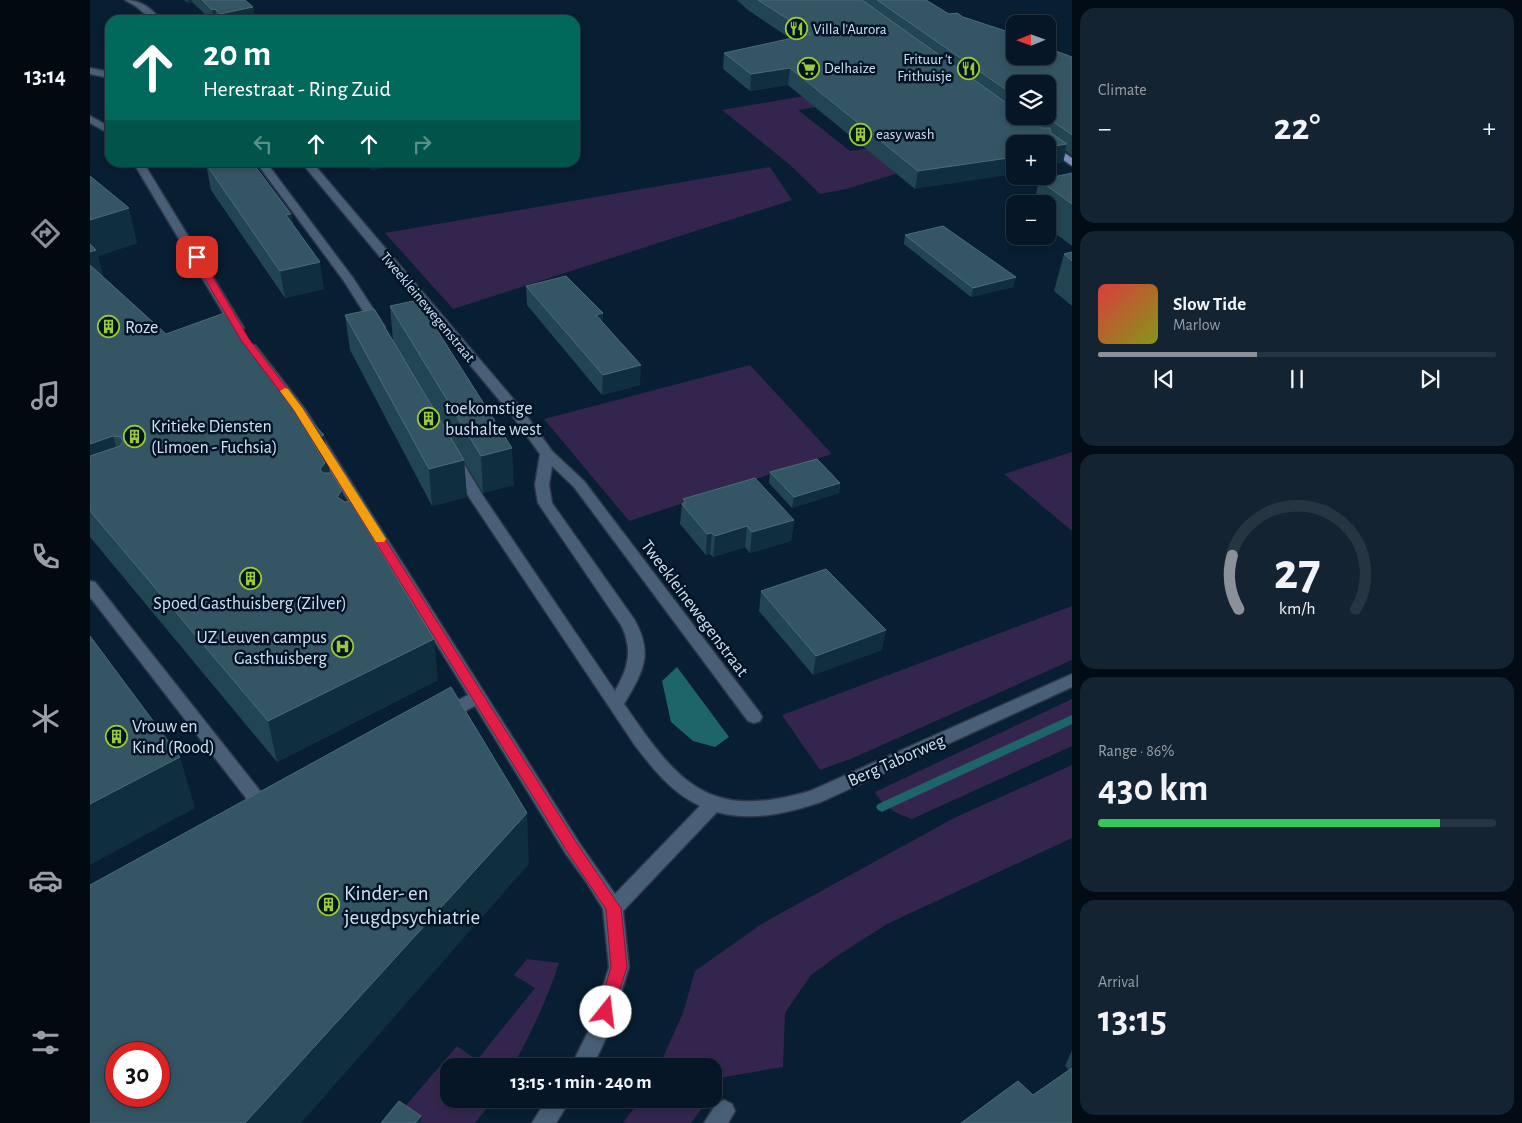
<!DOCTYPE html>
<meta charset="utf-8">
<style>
body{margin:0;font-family:"Alegreya Sans",sans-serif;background:#142332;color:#f1f3f6;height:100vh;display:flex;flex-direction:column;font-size:19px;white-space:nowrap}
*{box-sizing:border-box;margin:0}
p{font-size:16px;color:#989fa7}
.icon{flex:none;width:28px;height:28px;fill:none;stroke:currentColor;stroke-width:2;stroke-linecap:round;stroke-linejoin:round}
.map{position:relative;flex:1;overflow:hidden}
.side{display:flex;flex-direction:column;gap:8px;padding:8px;background:#030c15;width:450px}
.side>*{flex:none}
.hud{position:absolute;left:15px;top:15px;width:475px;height:152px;border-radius:15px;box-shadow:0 2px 8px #0003,0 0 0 1px #273543;background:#00695c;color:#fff;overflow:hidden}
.needle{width:32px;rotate:269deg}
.tools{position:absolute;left:916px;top:15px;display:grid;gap:10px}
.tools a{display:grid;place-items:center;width:50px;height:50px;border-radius:10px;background:#061626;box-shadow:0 2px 8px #0003,0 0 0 1px #273543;font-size:25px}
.speed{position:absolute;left:15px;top:1042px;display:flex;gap:10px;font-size:25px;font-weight:700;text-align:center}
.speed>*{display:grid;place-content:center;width:65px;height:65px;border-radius:50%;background:#061626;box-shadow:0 2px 8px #0003,0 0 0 1px #273543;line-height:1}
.speed .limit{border:8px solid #d22;background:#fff;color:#111}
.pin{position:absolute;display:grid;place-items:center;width:42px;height:42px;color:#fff;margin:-21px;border-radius:10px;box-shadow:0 2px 8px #0006}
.me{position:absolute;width:55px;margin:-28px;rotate:16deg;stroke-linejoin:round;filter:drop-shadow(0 0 4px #0008)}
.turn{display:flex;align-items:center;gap:18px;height:105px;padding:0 15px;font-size:22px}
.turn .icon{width:65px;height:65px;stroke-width:2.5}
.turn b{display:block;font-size:35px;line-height:42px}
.lanes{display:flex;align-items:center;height:48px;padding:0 15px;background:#0003;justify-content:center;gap:25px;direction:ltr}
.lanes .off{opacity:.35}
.big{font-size:38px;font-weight:600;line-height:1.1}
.side .widget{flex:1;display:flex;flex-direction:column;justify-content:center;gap:8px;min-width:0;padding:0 18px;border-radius:15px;background:#142332}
.side .dial{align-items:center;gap:0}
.dial svg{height:130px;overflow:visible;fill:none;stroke:#273543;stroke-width:7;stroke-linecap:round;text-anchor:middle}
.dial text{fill:#f1f3f6;stroke:none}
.song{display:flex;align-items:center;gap:15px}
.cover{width:60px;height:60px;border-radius:8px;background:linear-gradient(135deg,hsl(0 70% 55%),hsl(70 70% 35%))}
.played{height:5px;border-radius:2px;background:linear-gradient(90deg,#8c9099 40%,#273543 40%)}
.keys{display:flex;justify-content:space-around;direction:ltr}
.heat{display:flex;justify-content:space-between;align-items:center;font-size:28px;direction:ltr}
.charge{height:8px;border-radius:4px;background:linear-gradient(90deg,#34c759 86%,#273543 0)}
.trip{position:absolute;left:350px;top:1058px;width:282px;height:50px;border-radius:15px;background:#061626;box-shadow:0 2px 8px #0003,0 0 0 1px #273543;font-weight:600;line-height:50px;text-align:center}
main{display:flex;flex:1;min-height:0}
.tabs{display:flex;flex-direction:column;width:90px;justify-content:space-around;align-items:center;background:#02090f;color:#989fa7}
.tabs .icon{width:35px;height:35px}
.tabs .active{color:#8c9099}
.tabs b{font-size:22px;color:#f1f3f6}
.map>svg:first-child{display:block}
.green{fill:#34254e}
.water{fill:#1d6568}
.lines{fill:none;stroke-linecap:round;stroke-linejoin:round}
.stream{fill:#1d6568;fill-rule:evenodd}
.street-casing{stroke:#2e3748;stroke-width:3}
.primary-casing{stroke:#2e3748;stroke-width:3}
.street{fill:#485f77;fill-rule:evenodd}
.primary{fill:#778bbe;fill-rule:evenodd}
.wall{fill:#214552;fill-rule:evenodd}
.shaded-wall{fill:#0f2e3e}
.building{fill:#345563;stroke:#4d6b78;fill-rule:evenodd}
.route{fill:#e11d48;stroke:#92132f}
.slow{fill:#f59e0b}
.labels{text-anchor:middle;stroke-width:5;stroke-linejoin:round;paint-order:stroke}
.far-poi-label{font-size:15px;fill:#d3e0ee;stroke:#011427;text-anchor:start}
.far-street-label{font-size:15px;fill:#d3e0ee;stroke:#011427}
.poi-label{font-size:18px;fill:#d3e0ee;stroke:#011427;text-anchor:start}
.street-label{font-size:18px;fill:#d3e0ee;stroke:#011427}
.near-poi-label{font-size:21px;fill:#d3e0ee;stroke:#011427;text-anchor:start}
</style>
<main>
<nav class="tabs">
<b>13:14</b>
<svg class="icon active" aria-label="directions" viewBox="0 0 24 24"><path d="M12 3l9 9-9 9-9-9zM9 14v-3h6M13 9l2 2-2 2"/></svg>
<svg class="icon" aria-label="music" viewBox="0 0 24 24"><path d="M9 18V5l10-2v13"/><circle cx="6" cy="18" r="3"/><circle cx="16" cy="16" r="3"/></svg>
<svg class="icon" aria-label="phone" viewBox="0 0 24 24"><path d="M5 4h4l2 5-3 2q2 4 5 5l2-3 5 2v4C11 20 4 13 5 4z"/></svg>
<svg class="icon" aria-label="climate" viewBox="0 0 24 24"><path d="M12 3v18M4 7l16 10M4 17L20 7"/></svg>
<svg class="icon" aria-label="car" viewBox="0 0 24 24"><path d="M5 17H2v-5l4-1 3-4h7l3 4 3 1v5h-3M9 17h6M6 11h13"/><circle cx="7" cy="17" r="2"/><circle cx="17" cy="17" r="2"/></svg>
<svg class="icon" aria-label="filters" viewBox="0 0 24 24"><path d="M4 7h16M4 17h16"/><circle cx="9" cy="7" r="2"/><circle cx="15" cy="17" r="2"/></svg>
</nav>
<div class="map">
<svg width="982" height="1123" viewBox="0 0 982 1123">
<rect width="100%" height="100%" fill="#081e32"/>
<!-- green -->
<g class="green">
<polygon points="807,80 755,102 708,110 760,151 808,144 855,159 756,189 730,194 699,164 632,110"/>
<polygon points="680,167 702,200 363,309 295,233"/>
<polygon points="660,365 742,454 539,521 454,419"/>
<polygon points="982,452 982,531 914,474"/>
<polygon points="982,606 982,660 763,758 730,770 692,715"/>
<path d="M982 699V746L822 819C807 814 792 807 785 792Z"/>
<polygon points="982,765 982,838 797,924 747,956 721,975 695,1013 693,1067 634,1077 624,1092 624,1066 569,1066 593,1013 605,971 673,923 864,818"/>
<path d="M437 959 469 963C457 1000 441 1033 423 1066H359V1099H404L385 1123H329L311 1111 367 1046 387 1060 445 988 424 975Z"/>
<polygon points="551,1099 619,1099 601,1123 533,1123"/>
</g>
<!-- water -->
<polygon class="water" points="587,667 639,737 625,747 603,741 581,722 572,681"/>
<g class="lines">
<!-- stream -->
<polygon class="stream" points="982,715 982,724 796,810 792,812 788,810 786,807 788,804"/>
<defs>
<g id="street">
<path d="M35 0C51 0 61 8 71 20H62L47 7Z"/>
<polygon points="0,68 20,72 20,78 0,74"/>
<polygon points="0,116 20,127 20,134 0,123"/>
<polygon points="43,162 53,162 154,328 152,331 148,332 142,328"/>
<polygon points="166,162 176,162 263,278 295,327 293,330 285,330 254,281"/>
<path d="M211 162H222L431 408 462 451 494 481 670 713 672 717 670 721 664 723 658 721 484 487 462 466 459 485 462 503 544 619C564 654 553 672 534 704 589 784 618 821 720 791L982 674V687L731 802C698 813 662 822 627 812L533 911 539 967 521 1027 503 1066H481L501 1026 519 967 513 909 497 883 476 854 385 706C374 711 361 722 349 718L347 714 349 710 378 695 202 410 157 351 155 348 157 345H165L215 409 490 844 525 894 610 806C581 792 563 769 544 744L379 497 359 462 361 459H371L393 496 525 691C539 667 543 649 531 625L448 503 445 485 450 454 421 414Z"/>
<polygon points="0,581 5,582 182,806 185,811 182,816 176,818 170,816 0,597"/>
<polygon points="457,1099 481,1099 466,1123 442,1123"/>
<polygon points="634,1100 642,1104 645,1111 638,1123 614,1123 626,1104"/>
</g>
<polygon id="primary" points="958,142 982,158 982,166 958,149 958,144 954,144"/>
</defs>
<!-- street casing -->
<use href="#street" class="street-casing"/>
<!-- primary casing -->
<use href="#primary" class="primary-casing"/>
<!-- street -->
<use href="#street" class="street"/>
<!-- primary -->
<use href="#primary" class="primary"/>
</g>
<!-- wall -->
<g class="wall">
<polygon points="94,0 155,0 163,7 165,20 121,20 103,3 98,3"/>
<path d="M647 0H836L925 56 982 57V156L976 151 973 162 958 164V144L825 189 698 85 660 91 633 69 634 53 701 39 658 10ZM925 84 958 116H925Z"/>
<polygon points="277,162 322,162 282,170"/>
<polygon points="116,164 201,214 203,224 234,289 195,298 121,190"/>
<polygon points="982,173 982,246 958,228 958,204 944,204 949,180"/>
<polygon points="0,176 47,243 8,256 13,277 76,334 189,388 234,435 240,473 254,501 348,680 187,762 0,537"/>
<polygon points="815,235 926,277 923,287 881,297 814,244"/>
<polygon points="982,252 982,306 964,291 974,254"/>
<polygon points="436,286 513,313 512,322 550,385 512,395 437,305"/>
<polygon points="300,306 424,485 393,493 374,461 377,497 342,506 260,350 255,315 303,341"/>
<polygon points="680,472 750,483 749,493 702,508 679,483"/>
<polygon points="593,499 704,520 701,541 660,553 655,547 623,557 620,554 616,555 590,524 592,504 593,503"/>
<polygon points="671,591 792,650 723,675 669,611"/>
<polygon points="982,1050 982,1123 943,1095 979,1070 975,1066"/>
</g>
<!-- shaded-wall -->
<g class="shaded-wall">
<polygon points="97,0 102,0 103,3 98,3"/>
<polygon points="163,7 165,20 131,20 130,14"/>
<polygon points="125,9 127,20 124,20 122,10"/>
<polygon points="700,68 698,85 660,91 661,74"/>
<polygon points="977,144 973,162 958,164 958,147"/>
<polygon points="925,157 925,174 825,189 828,171"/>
<polygon points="282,162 322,162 282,170"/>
<polygon points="39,208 47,243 8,256 16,286 0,292 0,220"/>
<polygon points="201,214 205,240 196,215"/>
<polygon points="230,262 234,289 195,298 190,271"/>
<polygon points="926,277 923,287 881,297 883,288"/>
<polygon points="513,313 512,332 506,315"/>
<polygon points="551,365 550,385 512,395 513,375"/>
<polygon points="234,435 240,475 236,509 222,441"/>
<polygon points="23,436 34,475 0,488 0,444"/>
<polygon points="422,448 424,485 393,493 391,456"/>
<polygon points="374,460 377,497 342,506 339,469"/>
<polygon points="750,483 749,493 702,508 704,497"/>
<polygon points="252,490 258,530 247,497"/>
<polygon points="704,520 701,541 660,553 662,532"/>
<polygon points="657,526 655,547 623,557 625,536"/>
<polygon points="622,533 620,554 616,555 617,534"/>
<polygon points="796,630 792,650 723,675 726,656"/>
<polygon points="344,639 348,680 187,762 178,721"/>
<polygon points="90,757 105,808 0,865 0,804"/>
<polygon points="437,813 439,864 211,1123 155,1123"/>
<polygon points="331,1116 332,1123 325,1123"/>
</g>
<!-- building -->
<g class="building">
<polygon points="112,0 155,0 163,7 130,14 125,9 122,10"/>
<polygon points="668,0 772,0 925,109 925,116 935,116 952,128 960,128 961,133 977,144 958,147 958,144 925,144 925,157 828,171 700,68 661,74 634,53 721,34"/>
<polygon points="787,0 836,0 859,14 867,13 873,17 925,34 925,56 958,56 958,48 982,57 982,135 955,116 958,116 958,84 925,84 925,96"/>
<polygon points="126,162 162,162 201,214 196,215 230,262 190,271 116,164"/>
<polygon points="982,173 982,204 949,180"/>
<polygon points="0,176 39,208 0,220"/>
<polygon points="853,226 926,277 883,288 815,235"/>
<polygon points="0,244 6,250 0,252"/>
<polygon points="982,252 982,261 974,254"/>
<polygon points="0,265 76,334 140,311 189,388 234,435 222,441 235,463 230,469 233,473 242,473 252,490 247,497 255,502 260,501 344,639 178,721 0,511 0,456 30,446 33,442 31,437 23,436 0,444"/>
<polygon points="476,276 513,313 506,315 551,365 513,375 436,286"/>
<polygon points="328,300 422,448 391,456 300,306"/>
<polygon points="284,309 374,460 339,469 255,315"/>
<polygon points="727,459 750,483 704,497 680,472"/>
<polygon points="665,478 704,520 662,532 657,526 625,536 622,533 617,534 592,504 596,502 593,499"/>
<polygon points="736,569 796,630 726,656 671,591"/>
<polygon points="0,636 90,757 0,804"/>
<path d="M361 687 437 813 155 1123H0V885ZM26 1054H69V1096H26Z"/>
<polygon points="982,1068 982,1123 871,1123 928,1081 943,1095"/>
<polygon points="309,1101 331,1116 325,1123 291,1123"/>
</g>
<!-- route -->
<polygon class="route" points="107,254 111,257 159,339 213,409 488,845 528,904 531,908 537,967 521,1017 516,1019 510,1017 508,1012 521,967 516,909 478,853 204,410 151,340 102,257"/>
<!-- slow -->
<polygon class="slow" points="195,388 198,389 213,409 296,539 294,542 286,542 204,410 190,391"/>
<!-- icons -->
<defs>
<symbol id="restaurant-ring" viewBox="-11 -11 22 22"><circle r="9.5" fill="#011427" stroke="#9bcb33" stroke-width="1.5"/><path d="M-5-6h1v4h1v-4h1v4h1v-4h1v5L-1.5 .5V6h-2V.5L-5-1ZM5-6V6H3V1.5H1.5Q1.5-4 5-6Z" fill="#9bcb33"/></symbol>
<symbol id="supermarket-ring" viewBox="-11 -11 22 22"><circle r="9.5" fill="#011427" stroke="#9bcb33" stroke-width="1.5"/><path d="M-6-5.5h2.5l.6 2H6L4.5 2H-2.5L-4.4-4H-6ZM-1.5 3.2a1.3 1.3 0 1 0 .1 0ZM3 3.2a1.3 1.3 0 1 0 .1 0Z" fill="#9bcb33"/></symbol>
<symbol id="building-ring" viewBox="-11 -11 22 22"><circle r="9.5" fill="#011427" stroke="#9bcb33" stroke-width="1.5"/><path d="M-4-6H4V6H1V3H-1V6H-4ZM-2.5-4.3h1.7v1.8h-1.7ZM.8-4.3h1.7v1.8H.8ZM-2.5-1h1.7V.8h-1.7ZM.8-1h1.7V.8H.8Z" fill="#9bcb33"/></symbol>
<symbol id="hospital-ring" viewBox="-11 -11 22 22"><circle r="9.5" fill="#011427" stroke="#9bcb33" stroke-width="1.5"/><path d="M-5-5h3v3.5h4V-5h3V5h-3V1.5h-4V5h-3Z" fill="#9bcb33"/></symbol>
</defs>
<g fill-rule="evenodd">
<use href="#restaurant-ring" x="694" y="16" width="25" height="25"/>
<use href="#supermarket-ring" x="706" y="56" width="25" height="25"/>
<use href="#restaurant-ring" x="866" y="56" width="25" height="25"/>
<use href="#building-ring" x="758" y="122" width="25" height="25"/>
<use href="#building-ring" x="6" y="314" width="25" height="25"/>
<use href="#building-ring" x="326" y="406" width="25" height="25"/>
<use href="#building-ring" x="32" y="424" width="25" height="25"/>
<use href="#building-ring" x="148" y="566" width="25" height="25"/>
<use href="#hospital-ring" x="240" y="634" width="25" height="25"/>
<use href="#building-ring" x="14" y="724" width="25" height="25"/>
<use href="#building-ring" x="226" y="892" width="25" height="25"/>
</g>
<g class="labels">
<!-- far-poi labels -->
<g class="far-poi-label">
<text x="723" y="34">Villa l'Aurora</text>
<text x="862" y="64" text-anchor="end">Frituur 't<tspan x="862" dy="17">Frithuisje</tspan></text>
<text x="734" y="73">Delhaize</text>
<text x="786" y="139">easy wash</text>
</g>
<!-- far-street labels -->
<g class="far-street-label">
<text transform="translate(338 307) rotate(50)" y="5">Tweekleinewegenstraat</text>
</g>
<!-- poi labels -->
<g class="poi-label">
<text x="35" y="333">Roze</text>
<text x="355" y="414">toekomstige<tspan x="355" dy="21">bushalte west</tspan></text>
<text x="61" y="432">Kritieke Diensten<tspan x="61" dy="21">(Limoen - Fuchsia)</tspan></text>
<text x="160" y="609" text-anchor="middle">Spoed Gasthuisberg (Zilver)</text>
<text x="237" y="643" text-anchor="end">UZ Leuven campus<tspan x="237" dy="21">Gasthuisberg</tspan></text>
<text x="42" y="732">Vrouw en<tspan x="42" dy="21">Kind (Rood)</tspan></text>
</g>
<!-- street labels -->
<g class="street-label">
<text transform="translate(605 608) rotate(53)" y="6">Tweekleinewegenstraat</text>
<text transform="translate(806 760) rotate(-24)" y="6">Berg Taborweg</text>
</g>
<!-- near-poi labels -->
<g class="near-poi-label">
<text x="254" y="900">Kinder- en<tspan x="254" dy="24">jeugdpsychiatrie</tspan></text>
</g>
</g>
</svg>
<div class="tools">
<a><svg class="needle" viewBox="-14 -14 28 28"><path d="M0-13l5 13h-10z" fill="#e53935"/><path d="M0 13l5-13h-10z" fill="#989fa7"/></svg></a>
<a><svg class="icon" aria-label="layers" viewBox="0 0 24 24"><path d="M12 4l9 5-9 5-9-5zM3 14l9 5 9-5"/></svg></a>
<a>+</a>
<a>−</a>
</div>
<div class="speed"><div class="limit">30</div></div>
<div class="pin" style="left:107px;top:257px;background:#d93025"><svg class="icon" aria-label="arrive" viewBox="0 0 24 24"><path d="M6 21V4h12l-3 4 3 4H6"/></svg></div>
<svg class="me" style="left:516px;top:1012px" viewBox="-20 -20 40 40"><circle r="19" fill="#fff"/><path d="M0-13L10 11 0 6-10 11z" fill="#e11d48"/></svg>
<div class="trip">13:15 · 1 min · 240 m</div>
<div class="hud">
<div class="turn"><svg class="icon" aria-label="ahead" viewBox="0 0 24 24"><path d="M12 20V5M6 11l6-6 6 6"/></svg><div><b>20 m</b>Herestraat - Ring Zuid</div></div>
<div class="lanes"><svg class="icon off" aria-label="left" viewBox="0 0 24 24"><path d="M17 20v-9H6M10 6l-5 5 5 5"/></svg><svg class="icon" aria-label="ahead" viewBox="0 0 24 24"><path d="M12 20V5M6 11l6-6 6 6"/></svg><svg class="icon" aria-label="ahead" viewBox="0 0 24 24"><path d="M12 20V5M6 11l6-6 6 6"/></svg><svg class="icon off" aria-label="right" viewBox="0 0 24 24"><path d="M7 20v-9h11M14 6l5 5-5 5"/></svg></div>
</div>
</div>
<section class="side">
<div class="widget"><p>Climate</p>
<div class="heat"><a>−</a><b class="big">22°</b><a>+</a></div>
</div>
<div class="widget">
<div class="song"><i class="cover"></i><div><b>Slow Tide</b><p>Marlow</p></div></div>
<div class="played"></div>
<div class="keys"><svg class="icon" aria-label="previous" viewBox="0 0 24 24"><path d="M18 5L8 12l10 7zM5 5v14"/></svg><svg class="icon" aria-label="pause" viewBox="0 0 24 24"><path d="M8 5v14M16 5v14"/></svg><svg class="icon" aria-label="next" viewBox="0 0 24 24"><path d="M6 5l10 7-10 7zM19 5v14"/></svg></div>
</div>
<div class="widget dial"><svg viewBox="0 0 100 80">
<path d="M14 69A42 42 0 1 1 86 69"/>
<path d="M14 69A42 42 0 0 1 10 36" stroke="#8c9099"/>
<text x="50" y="56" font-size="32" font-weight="700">27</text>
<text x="50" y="72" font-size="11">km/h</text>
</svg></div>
<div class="widget"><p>Range · 86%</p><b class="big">430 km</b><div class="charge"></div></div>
<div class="widget"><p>Arrival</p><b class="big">13:15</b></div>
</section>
</main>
